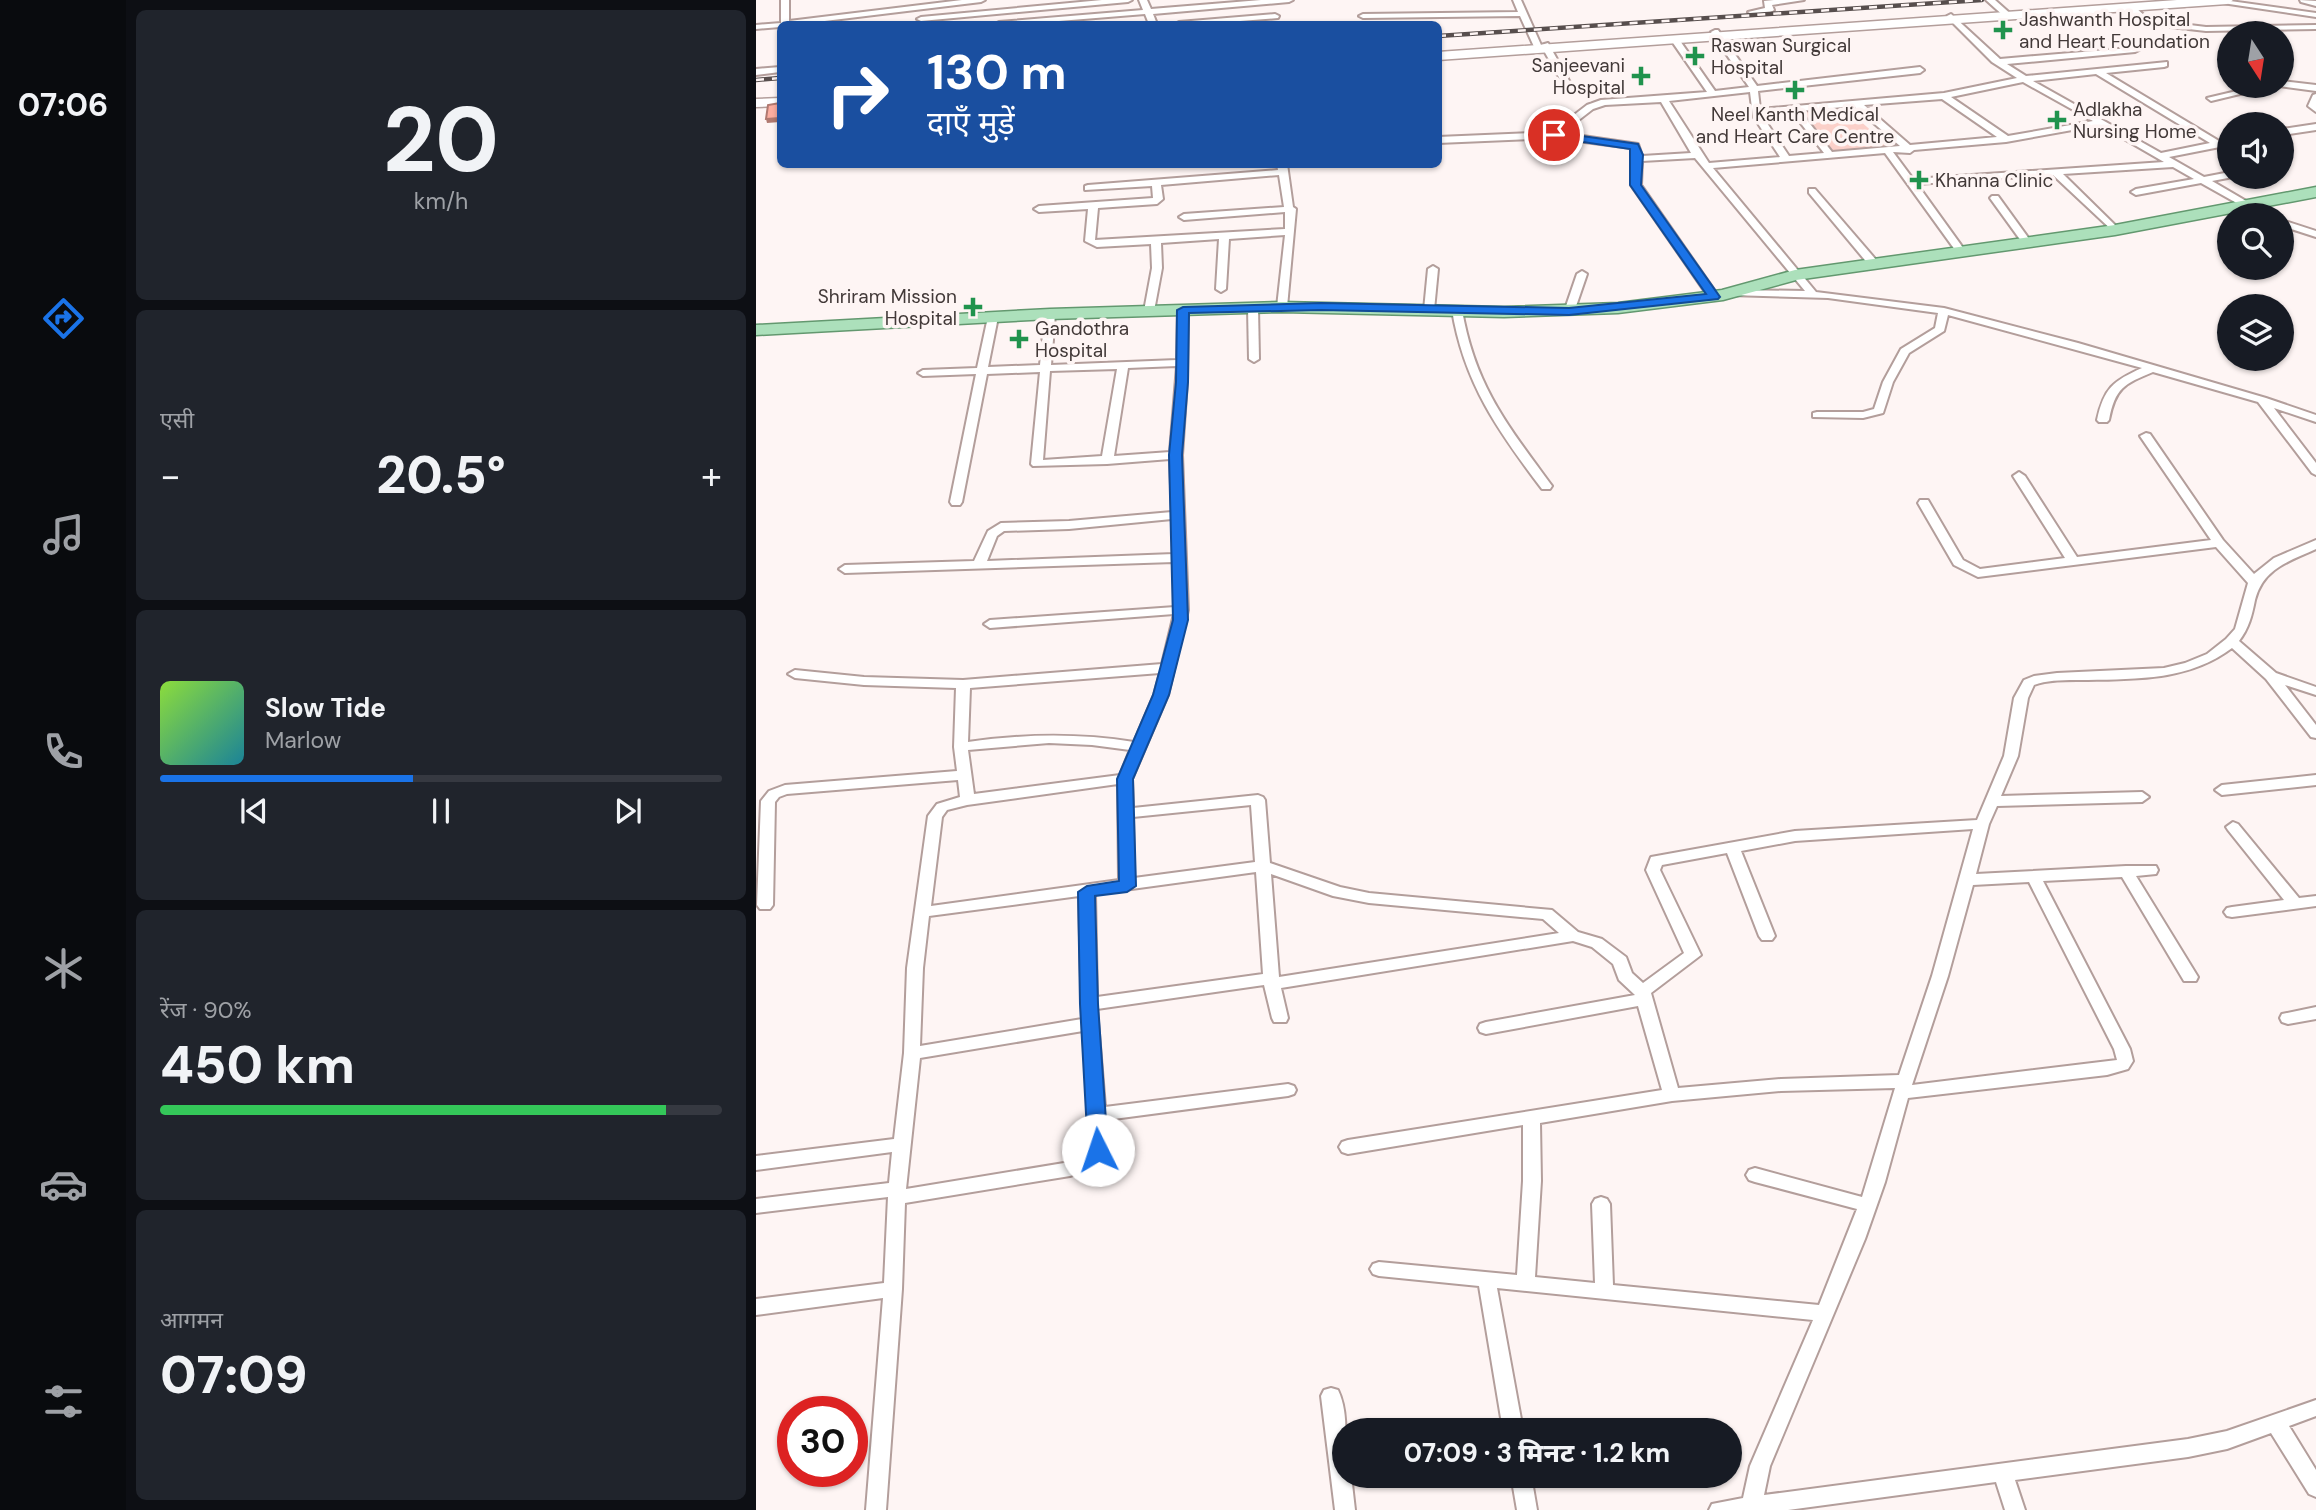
<!DOCTYPE html>
<html lang="hi">
<meta charset="utf-8">
<style>
body{margin:0;font-family:"DM Sans","Noto Sans Devanagari",sans-serif;background:#20242c;color:#f1f3f6;height:100vh;display:flex;flex-direction:column;font-size:26px;white-space:nowrap}
*{box-sizing:border-box;margin:0}
p{font-size:23px;color:#9ea1a6}
.icon{flex:none;width:38px;height:38px;fill:none;stroke:currentColor;stroke-width:2;stroke-linecap:round;stroke-linejoin:round}
.map{position:relative;flex:1;overflow:hidden}
.sheet{display:flex;flex-direction:column;gap:10px;padding:10px;background:#0d0f14;width:630px}
.sheet>*{flex:none}
.hud{position:absolute;left:21px;top:21px;width:665px;height:147px;border-radius:10px;box-shadow:0 2px 5px #0004;background:#1a4fa0;color:#fff;overflow:hidden}
.needle{width:46px;rotate:168deg}
.buttons{position:absolute;left:1461px;top:21px;display:grid;gap:14px}
.buttons a{display:grid;place-items:center;width:77px;height:77px;border-radius:50%;background:#171b24;box-shadow:0 2px 5px #0004;font-size:35px}
.speed{position:absolute;left:21px;top:1396px;display:flex;gap:14px;font-size:35px;font-weight:700;text-align:center}
.speed>*{display:grid;place-content:center;width:91px;height:91px;border-radius:50%;background:#171b24;box-shadow:0 2px 5px #0004;line-height:1}
.speed .limit{border:10px solid #d22;background:#fff;color:#111}
.pin{position:absolute;display:grid;place-items:center;width:60px;height:60px;color:#fff;margin:-30px;border:4px solid #fff;border-radius:50%;box-shadow:0 2px 7px #0007}
.me{position:absolute;width:77px;margin:-38px;rotate:356deg;stroke-linejoin:round;filter:drop-shadow(0 0 5px #0008)}
.turn{display:flex;align-items:center;gap:24px;height:147px;padding:0 35px;font-size:32px}
.turn .icon{width:91px;height:91px;stroke-width:2.5}
.turn b{display:block;font-size:49px;line-height:60px}
.big{font-size:52px;font-weight:800;line-height:1.1}
.sheet .card{flex:1;display:flex;flex-direction:column;justify-content:center;gap:10px;min-width:0;padding:0 24px;border-radius:10px;background:#20242c}
.sheet .dial{align-items:center;gap:0}
.dial b{font-size:91px;line-height:1}
.song{display:flex;align-items:center;gap:21px}
.cover{width:84px;height:84px;border-radius:10px;background:linear-gradient(135deg,hsl(90 70% 55%),hsl(190 70% 35%))}
.played{height:7px;border-radius:4px;background:linear-gradient(90deg,#1a73e8 45%,#363941 45%)}
.keys{display:flex;justify-content:space-around;direction:ltr}
.heat{display:flex;justify-content:space-between;align-items:center;font-size:38px;direction:ltr}
.charge{height:10px;border-radius:5px;background:linear-gradient(90deg,#34c759 90%,#363941 0)}
.trip{position:absolute;left:576px;top:1418px;width:410px;height:70px;border-radius:35px;background:#171b24;box-shadow:0 2px 5px #0004;font-weight:800;line-height:70px;text-align:center}
main{display:flex;flex:1;min-height:0}
.tab-bar{display:flex;flex-direction:column;width:126px;justify-content:space-around;align-items:center;background:#090b0e;color:#9ea1a6}
.tab-bar .icon{width:49px;height:49px}
.tab-bar .on{color:#1a73e8}
.tab-bar b{font-size:32px;color:#f1f3f6}
.map>svg:first-child{display:block}
.green{fill:#fbd0c9}
.lines{fill:none;stroke-linecap:round;stroke-linejoin:round}
.street-casing{stroke:#b39e9b;stroke-width:4}
.secondary-casing{stroke:#b39e9b;stroke-width:3}
.primary-casing{stroke:#63986f;stroke-width:3}
.street{fill:#fff;fill-rule:evenodd}
.secondary{fill:#fff;fill-rule:evenodd}
.primary{fill:#ace0bb;fill-rule:evenodd}
.rail-casing{stroke:#574e4d;stroke-width:4.5}
.rail{stroke:#fef5f4;stroke-width:2.5;stroke-dasharray:8;stroke-linecap:butt}
.shaded-wall{fill:#b07970}
.building{fill:#fbada0;stroke:#b07970;stroke-width:2}
.route{fill:#1a73e8;stroke:#114b97;stroke-width:2}
.poi-dot{fill:#20934d;stroke:#fef5f4;stroke-width:2.5}
.labels{text-anchor:middle;stroke-width:7;stroke-linejoin:round;paint-order:stroke}
.far-poi-label{font-size:19px;fill:#423938;stroke:#fef5f4;text-anchor:start}
</style>
<main>
<nav class="tab-bar">
<b>07:06</b>
<svg class="icon on" aria-label="directions" viewBox="0 0 24 24"><path d="M12 3l9 9-9 9-9-9zM9 14v-3h6M13 9l2 2-2 2"/></svg>
<svg class="icon" aria-label="music" viewBox="0 0 24 24"><path d="M9 18V5l10-2v13"/><circle cx="6" cy="18" r="3"/><circle cx="16" cy="16" r="3"/></svg>
<svg class="icon" aria-label="phone" viewBox="0 0 24 24"><path d="M5 4h4l2 5-3 2q2 4 5 5l2-3 5 2v4C11 20 4 13 5 4z"/></svg>
<svg class="icon" aria-label="climate" viewBox="0 0 24 24"><path d="M12 3v18M4 7l16 10M4 17L20 7"/></svg>
<svg class="icon" aria-label="car" viewBox="0 0 24 24"><path d="M5 17H2v-5l4-1 3-4h7l3 4 3 1v5h-3M9 17h6M6 11h13"/><circle cx="7" cy="17" r="2"/><circle cx="17" cy="17" r="2"/></svg>
<svg class="icon" aria-label="filters" viewBox="0 0 24 24"><path d="M4 7h16M4 17h16"/><circle cx="9" cy="7" r="2"/><circle cx="15" cy="17" r="2"/></svg>
</nav>
<section class="sheet">
<div class="card dial"><b>20</b><p>km/h</p></div>
<div class="card"><p>एसी</p>
<div class="heat"><a>−</a><b class="big">20.5°</b><a>+</a></div>
</div>
<div class="card">
<div class="song"><i class="cover"></i><div><b>Slow Tide</b><p>Marlow</p></div></div>
<div class="played"></div>
<div class="keys"><svg class="icon" aria-label="previous" viewBox="0 0 24 24"><path d="M18 5L8 12l10 7zM5 5v14"/></svg><svg class="icon" aria-label="pause" viewBox="0 0 24 24"><path d="M8 5v14M16 5v14"/></svg><svg class="icon" aria-label="next" viewBox="0 0 24 24"><path d="M6 5l10 7-10 7zM19 5v14"/></svg></div>
</div>
<div class="card"><p>रेंज · 90%</p><b class="big">450 km</b><div class="charge"></div></div>
<div class="card"><p>आगमन</p><b class="big">07:09</b></div>
</section>
<div class="map">
<svg width="1560" height="1510" viewBox="0 0 1560 1510">
<rect width="100%" height="100%" fill="#fef5f4"/>
<!-- green -->
<polygon class="green" points="1088,107 1134,147 1079,153 1044,112"/>
<g class="lines">
<defs>
<g id="street">
<polygon points="25,0 33,0 33,21 206,0 229,0 225,2 44,24 24,24 24,27 0,29 0,25 25,23"/>
<polygon points="346,0 376,0 372,2 165,21 161,19 165,17"/>
<polygon points="383,0 391,0 395,9 505,0 537,0 533,2 397,14 401,24 393,24 389,14 266,24 239,24 243,22 387,10"/>
<polygon points="757,0 765,0 785,45 792,43 816,86 815,88 809,88 787,49 780,51 764,16 607,18 603,16 607,14 762,12"/>
<path d="M1018 0H1048L1016 5 1018 10C1012 14 998 16 992 12L1009 8 1008 1Z"/>
<polygon points="1230,0 1239,0 1257,16 1250,18"/>
<polygon points="1446,0 1467,0 1560,13 1560,17"/>
<polygon points="1544,0 1560,1 1560,6 1545,2"/>
<polygon points="1371,5 1377,5 1393,20 1450,27 1560,25 1560,29 1450,31 1388,24 1371,9"/>
<polygon points="519,14 523,16 522,18 446,24 419,24 423,22"/>
<path d="M1195 14 1244 59 1374 48 1373 45 1377 43 1433 37 1434 39 1430 41 1382 47 1383 50 1379 52 1251 64 1270 76 1411 62V66L1408 67 1350 73 1463 141 1474 139V145L1413 157 1448 177 1474 172V177H1477L1456 181 1514 215H1502L1445 183 1380 195 1375 192 1380 189 1438 179 1417 167 1307 174 1362 228 1364 230 1359 233 1297 175 1161 184 1210 252 1205 255 1202 254 1129 153 957 168 1060 292 1188 308 1322 343 1510 398 1560 415V422L1518 408 1560 463V475L1556 473 1502 402 1397 372C1368 384 1359 388 1353 420L1351 422H1343L1341 420C1348 388 1357 381 1386 368L1192 315 1188 331 1153 353 1137 382 1127 413 1107 418 1057 417V413L1061 412H1107L1118 409 1127 382 1145 349 1179 328 1182 313 1072 298 974 295V291L978 290 1049 291 939 158 886 161 885 185 963 297 958 300 954 299 875 185 877 155 875 148 798 138 682 143V137L796 132 831 105 845 100 951 92 915 40 919 38H922L959 91 993 87 955 32 959 30H962L1001 86 1164 67 1168 70 1164 73 1002 91 1004 109 1188 93 1261 78 1236 62 1192 18 1191 16ZM1340 74 1454 143 1405 153 1277 81ZM1267 82 1337 121 1252 136 1195 97ZM994 92 997 116 1024 157 953 163 913 101ZM1186 99 1241 137 1154 145 1108 105ZM905 102 935 153 886 156 882 144 806 133 837 109 849 105ZM1098 106 1144 146 1076 152 1044 111ZM1036 112 1068 153 1033 156 1005 114ZM1344 125 1408 162 1157 179 1137 152 1154 153 1158 150 1250 142Z"/>
<polygon points="24,67 24,72 0,75 0,69"/>
<polygon points="1526,81 1560,85 1560,91 1523,86 1526,86"/>
<polygon points="1502,86 1517,86 1455,101 1451,98"/>
<polygon points="1560,94 1560,112 1552,106 1557,95"/>
<polygon points="1560,124 1560,130 1526,135 1526,129"/>
<path d="M521 164H531L537 207 540 209 531 307 526 310 521 307 529 235 473 239 470 289 465 292 460 289 463 239 405 243 406 268 398 311 393 314 388 311 396 268 395 244 341 247 329 241 332 209 283 212 278 209 283 206 397 198 396 186 329 190V186L332 185 522 170ZM523 175 528 207 428 214 423 217 428 220 529 212V229L339 240 342 208 401 204 407 199 405 185Z"/>
<polygon points="1053,189 1059,189 1121,261 1121,265 1113,265 1053,193"/>
<polygon points="1236,196 1242,196 1276,243 1274,245 1268,245 1234,198"/>
<polygon points="1526,220 1560,231 1560,237 1526,226"/>
<polygon points="677,266 682,269 678,310 673,313 668,310 672,269"/>
<polygon points="826,271 831,274 818,312 817,314 809,314 808,312 821,274"/>
<polygon points="497,305 502,308 503,359 498,362 493,359 492,308"/>
<path d="M427 307 432 310 431 381 426 455 432 610 412 695 376 779 377 808 502 795 507 797 509 800 514 863 584 887 613 893 796 910 822 932 846 939 870 957 876 973 887 983 928 953 890 870 895 857 1039 831 1221 820 1248 756 1258 698 1268 680 1278 676 1301 673 1408 668 1429 663 1451 654 1470 639 1479 629 1492 583 1460 547 1222 577 1198 565 1162 503 1164 500H1172L1207 560 1224 569 1309 558 1257 476 1263 472 1269 476 1321 557 1455 540 1384 436 1390 433 1394 434 1467 540 1498 574 1518 558 1560 540V549C1534 561 1507 568 1499 600 1496 615 1493 628 1483 641L1520 673 1560 687V695L1529 685 1560 725V738L1555 737 1510 679 1476 648C1434 680 1382 679 1332 680 1315 680 1294 679 1278 685L1272 698 1262 756 1245 796 1386 792 1393 797 1386 802 1241 806 1233 824 1220 874 1370 866H1400L1402 870 1400 874 1380 876 1442 977 1440 981H1428L1366 877 1287 881 1374 1049 1377 1061 1372 1069 1351 1075 1152 1098 1129 1182 1109 1239 1014 1466 1008 1495 1432 1439 1471 1431 1560 1400V1416L1533 1426 1560 1470V1497L1553 1494 1515 1433 1471 1449 1432 1457 1259 1480 1269 1510H1249L1240 1482 1032 1510H953L956 1504 987 1498 994 1466 1057 1320 741 1288 767 1430H747L723 1286 623 1276 617 1274 614 1269 617 1264 623 1262 761 1275 767 1181V1125L592 1154 586 1152 583 1147 586 1142 592 1140 906 1090 882 1006 730 1034 724 1032 722 1028 724 1024 730 1022 879 995 863 980 857 964 836 947 817 941 525 988 532 1018 530 1022H518L516 1018 508 985 341 1009 349 1107 532 1084 538 1086 540 1090 538 1094 532 1096 350 1120C353 1155 349 1165 314 1176L149 1203 146 1289 130 1510H110L127 1298 0 1315V1299L128 1283 132 1197 0 1213V1199L133 1183 136 1152 0 1170V1156L138 1139 148 1053 151 968 172 816 181 804 204 797 202 780 31 794 23 797 19 802 17 905 14 909H4L1 905 5 801 13 791 29 785 201 771 198 747 200 688 108 685 39 678 32 674 39 670 108 677 207 680 406 664 418 614 234 628 228 624 234 620 419 607 418 562 89 573 83 569 89 565 218 561 232 531 245 523 313 521 416 512 414 459 351 464 277 466 275 464 284 372 231 374 206 502 204 505H196L194 502 220 374 167 376 162 373 167 370 221 368 232 317 237 314 242 317 232 367 284 365 289 314 294 311 299 314 295 365 421 360 422 310ZM421 366 414 452 358 456 372 368ZM361 369 346 456 287 460 294 371ZM416 519 418 554 231 561 241 536 248 531 313 529ZM404 673 398 695 378 742C322 733 268 734 212 742L214 688ZM293 743 336 745 374 750 364 775 218 794 212 750ZM362 784 363 880 175 906 186 817 191 810 211 805ZM495 805 499 862 378 878 377 817ZM1217 829 1176 976 1143 1075 1025 1079 922 1088 895 993 945 955 904 870 906 865 971 853 1003 936 1006 940H1016L1019 936 985 851 1039 841ZM500 872 507 974 341 997 339 894ZM515 874 577 896 613 903 787 919 803 933 523 977ZM1273 882 1358 1049 1361 1060 1156 1085 1192 976 1217 885ZM323 896 326 1019 164 1046 167 968 173 916ZM327 1031 334 1142C333 1154 325 1158 314 1162L150 1189 164 1058ZM1139 1088 1106 1197 999 1168 993 1170 990 1175 993 1180 999 1182 1101 1209 1063 1305 857 1285 854 1204 851 1199 845 1197 839 1199 836 1204 839 1283 779 1277 785 1181 784 1123 916 1101 1025 1091Z"/>
<path d="M701 307 706 310C719 386 752 426 796 486L794 489H786C742 431 708 383 696 310Z"/>
<polygon points="1560,775 1560,785 1466,795 1459,790 1466,785"/>
<polygon points="1477,822 1482,824 1543,898 1560,896 1560,906 1476,917 1471,916 1468,912 1471,908 1476,907 1528,900 1472,830 1470,827"/>
<polygon points="1560,1007 1560,1019 1532,1024 1526,1022 1524,1018 1526,1014"/>
<path d="M575 1388 582 1390C594 1415 588 1448 588 1475H595L599 1510H579L565 1396 568 1390Z"/>
<polygon points="755,1475 775,1475 781,1510 761,1510"/>
</g>
<g id="secondary">
<polygon points="1421,0 1477,0 1471,4 682,60 682,52"/>
<polygon points="24,98 24,106 0,107 0,99"/>
</g>
<polygon id="primary" points="1560,187 1560,197 1359,235 1040,280 967,300 862,313 748,317 526,312 294,319 0,335 0,325 294,309 526,302 748,307 862,303 966,290 1039,270 1359,225"/>
</defs>
<!-- street casing -->
<use href="#street" class="street-casing"/>
<!-- secondary casing -->
<use href="#secondary" class="secondary-casing"/>
<!-- primary casing -->
<use href="#primary" class="primary-casing"/>
<!-- street -->
<use href="#street" class="street"/>
<!-- secondary -->
<use href="#secondary" class="secondary"/>
<!-- primary -->
<use href="#primary" class="primary"/>
<defs>
<g id="rail">
<polyline points="682,36 1226,0"/>
<polyline points="0,80 24,78"/>
</g>
</defs>
<!-- rail casing -->
<use href="#rail" class="rail-casing"/>
<!-- rail -->
<use href="#rail" class="rail"/>
</g>
<!-- shaded-wall -->
<polygon class="shaded-wall" points="24,118 24,122 11,123 10,119"/>
<!-- building -->
<polygon class="building" points="24,103 24,118 10,119 12,105"/>
<!-- route -->
<polygon class="route" points="798,132 882,144 887,155 885,185 964,297 962,299 813,315 565,310 433,313 432,382 426,455 432,620 413,695 377,779 380,886 371,892 339,896 342,1004 352,1150 349,1156 335,1156 332,1150 324,1004 322,892 331,886 363,881 361,779 397,695 417,620 413,455 420,382 421,310 427,307 565,303 813,308 950,294 874,185 874,149 794,137"/>
<!-- markers -->
<g class="poi-dot">
<path d="M1243.5 19.5h7v7h7v7h-7v7h-7v-7h-7v-7h7z"/>
<path d="M935.5 45.5h7v7h7v7h-7v7h-7v-7h-7v-7h7z"/>
<path d="M881.5 65.5h7v7h7v7h-7v7h-7v-7h-7v-7h7z"/>
<path d="M1035.5 79.5h7v7h7v7h-7v7h-7v-7h-7v-7h7z"/>
<path d="M1297.5 109.5h7v7h7v7h-7v7h-7v-7h-7v-7h7z"/>
<path d="M1159.5 169.5h7v7h7v7h-7v7h-7v-7h-7v-7h7z"/>
<path d="M213.5 296.5h7v7h7v7h-7v7h-7v-7h-7v-7h7z"/>
<path d="M259.5 328.5h7v7h7v7h-7v7h-7v-7h-7v-7h7z"/>
</g>
<g class="labels">
<!-- far-poi labels -->
<g class="far-poi-label">
<text x="1263" y="26">Jashwanth Hospital<tspan x="1263" dy="22">and Heart Foundation</tspan></text>
<text x="955" y="52">Raswan Surgical<tspan x="955" dy="22">Hospital</tspan></text>
<text x="869" y="72" text-anchor="end">Sanjeevani<tspan x="869" dy="22">Hospital</tspan></text>
<text x="1317" y="116">Adlakha<tspan x="1317" dy="22">Nursing Home</tspan></text>
<text x="1039" y="121" text-anchor="middle">Neel Kanth Medical<tspan x="1039" dy="22">and Heart Care Centre</tspan></text>
<text x="1179" y="187">Khanna Clinic</text>
<text x="201" y="303" text-anchor="end">Shriram Mission<tspan x="201" dy="22">Hospital</tspan></text>
<text x="279" y="335">Gandothra<tspan x="279" dy="22">Hospital</tspan></text>
</g>
</g>
</svg>
<div class="buttons">
<a><svg class="needle" viewBox="-14 -14 28 28"><path d="M0-13l5 13h-10z" fill="#e53935"/><path d="M0 13l5-13h-10z" fill="#9ea1a6"/></svg></a>
<a><svg class="icon" aria-label="sound" viewBox="0 0 24 24"><path d="M4 9h4l5-4v14l-5-4H4zM17 9q2 3 0 6"/></svg></a>
<a><svg class="icon" aria-label="search" viewBox="0 0 24 24"><circle cx="10" cy="10" r="6"/><path d="M15 15l6 6"/></svg></a>
<a><svg class="icon" aria-label="layers" viewBox="0 0 24 24"><path d="M12 4l9 5-9 5-9-5zM3 14l9 5 9-5"/></svg></a>
</div>
<div class="speed"><div class="limit">30</div></div>
<div class="pin" style="left:798px;top:135px;background:#d93025"><svg class="icon" aria-label="arrive" viewBox="0 0 24 24"><path d="M6 21V4h12l-3 4 3 4H6"/></svg></div>
<svg class="me" style="left:342px;top:1150px" viewBox="-20 -20 40 40"><circle r="19" fill="#fff"/><path d="M0-13L10 11 0 6-10 11z" fill="#1a73e8"/></svg>
<div class="trip">07:09 · 3 मिनट · 1.2 km</div>
<div class="hud">
<div class="turn"><svg class="icon" aria-label="right" viewBox="0 0 24 24"><path d="M7 20v-9h11M14 6l5 5-5 5"/></svg><div><b>130 m</b>दाएँ मुड़ें</div></div>
</div>
</div>
</main>
